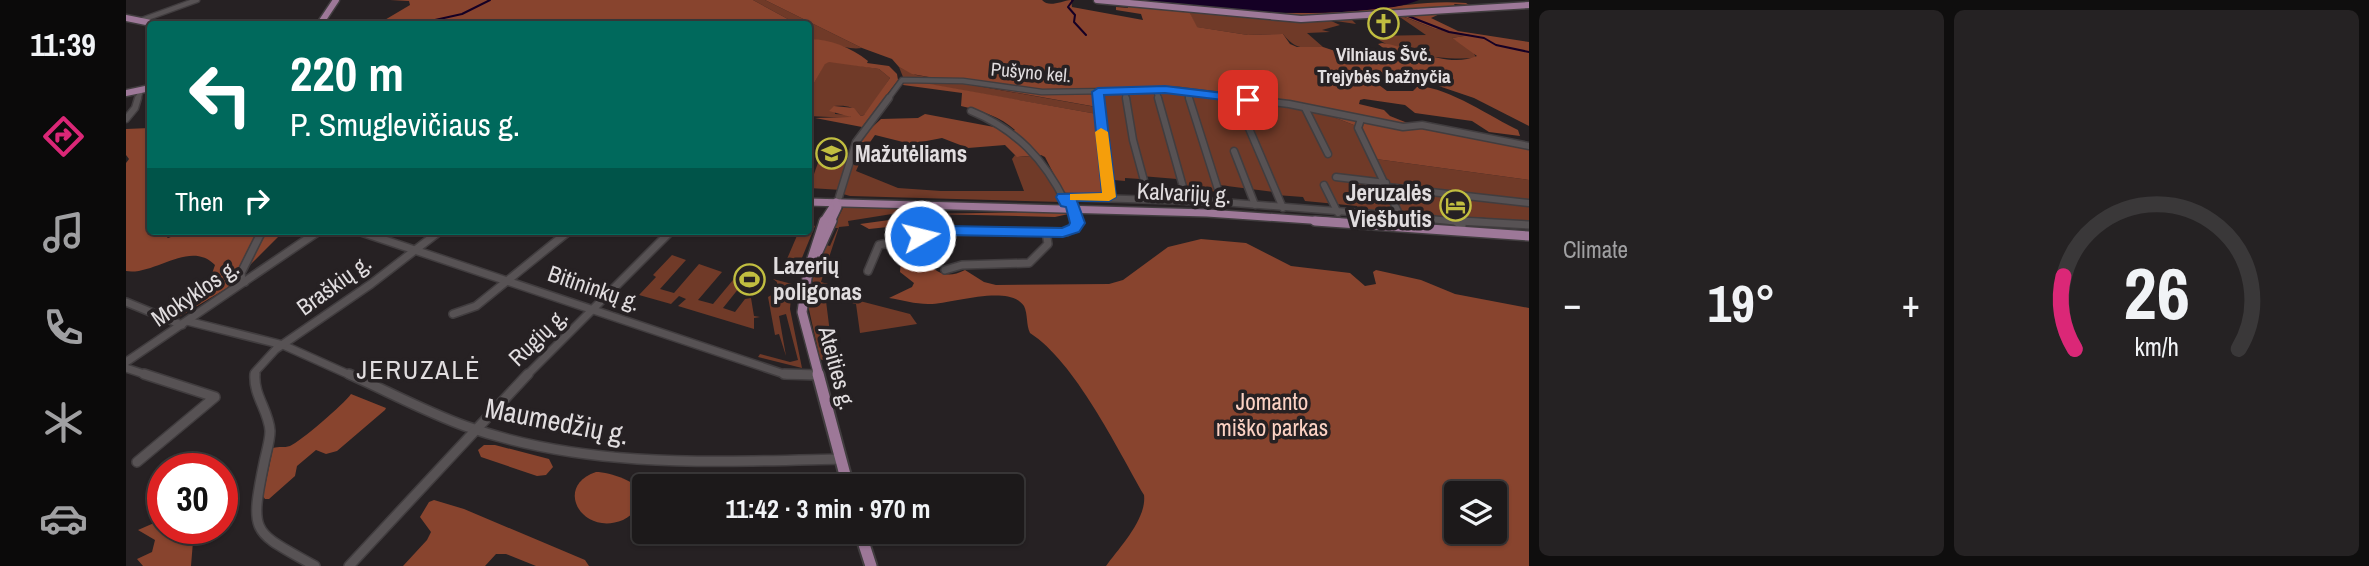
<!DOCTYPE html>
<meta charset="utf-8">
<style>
body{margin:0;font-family:"Archivo Narrow",sans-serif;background:#252223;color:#f1f3f6;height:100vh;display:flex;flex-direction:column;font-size:26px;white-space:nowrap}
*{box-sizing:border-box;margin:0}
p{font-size:23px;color:#a0a0a2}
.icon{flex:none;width:38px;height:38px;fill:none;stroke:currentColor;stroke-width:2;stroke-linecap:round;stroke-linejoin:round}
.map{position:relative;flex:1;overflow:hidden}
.side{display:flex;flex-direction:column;gap:10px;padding:10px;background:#0f0e0e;width:840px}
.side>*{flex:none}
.banner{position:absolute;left:21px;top:21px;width:665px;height:214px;border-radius:7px;box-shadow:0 2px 5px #0004,0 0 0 2px #3a3839;background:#00695c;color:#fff;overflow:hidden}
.tools{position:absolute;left:1318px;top:481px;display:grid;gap:14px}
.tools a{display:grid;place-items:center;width:63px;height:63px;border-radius:7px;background:#1c191a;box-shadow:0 2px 5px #0004,0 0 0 2px #3a3839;font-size:35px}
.speed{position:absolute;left:21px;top:453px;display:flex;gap:14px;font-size:35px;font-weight:700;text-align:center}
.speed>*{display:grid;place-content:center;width:91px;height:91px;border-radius:50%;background:#1c191a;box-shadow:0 2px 5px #0004,0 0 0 2px #3a3839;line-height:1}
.speed .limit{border:10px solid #d22;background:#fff;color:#111}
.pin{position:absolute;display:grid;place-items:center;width:60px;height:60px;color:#fff;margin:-30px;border-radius:14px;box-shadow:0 4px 10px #0006}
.me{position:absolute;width:77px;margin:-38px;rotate:82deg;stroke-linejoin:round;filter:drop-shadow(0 0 5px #0008)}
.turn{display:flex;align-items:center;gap:24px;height:147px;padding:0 28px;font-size:32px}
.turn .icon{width:91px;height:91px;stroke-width:2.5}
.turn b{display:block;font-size:49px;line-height:60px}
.then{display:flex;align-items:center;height:66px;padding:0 28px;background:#0003;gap:14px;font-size:26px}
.big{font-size:52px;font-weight:700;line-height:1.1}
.side .card{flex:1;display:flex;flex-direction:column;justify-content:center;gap:10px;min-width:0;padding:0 24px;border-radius:10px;background:#252223}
.side .dial{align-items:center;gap:0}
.dial svg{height:182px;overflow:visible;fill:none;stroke:#3a3839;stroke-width:7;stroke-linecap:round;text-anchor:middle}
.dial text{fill:#f1f3f6;stroke:none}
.heat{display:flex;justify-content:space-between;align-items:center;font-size:38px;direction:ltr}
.side .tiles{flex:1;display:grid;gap:10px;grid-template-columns:repeat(2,1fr)}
.trip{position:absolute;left:506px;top:474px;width:392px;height:70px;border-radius:7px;background:#1c191a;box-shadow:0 2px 5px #0004,0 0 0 2px #3a3839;font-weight:700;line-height:70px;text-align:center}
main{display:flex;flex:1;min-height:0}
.tabs{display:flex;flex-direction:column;width:126px;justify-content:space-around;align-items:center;background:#0b0a0a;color:#a0a0a2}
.tabs .icon{width:49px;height:49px}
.tabs .on{color:#db2777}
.tabs b{font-size:32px;color:#f1f3f6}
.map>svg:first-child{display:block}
.green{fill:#703a28}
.forest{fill:#88442e;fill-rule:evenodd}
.water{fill:#150025}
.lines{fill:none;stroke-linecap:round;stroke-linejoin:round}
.stream{stroke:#150025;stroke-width:2}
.minor-far3-casing{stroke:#413d3f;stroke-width:7}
.minor-far2-casing{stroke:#413d3f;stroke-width:9}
.minor-far1-casing{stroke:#413d3f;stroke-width:10}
.minor-casing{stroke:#413d3f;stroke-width:12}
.major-far3-casing{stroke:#413d3f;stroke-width:9}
.major-far2-casing{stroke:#413d3f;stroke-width:10}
.major-far1-casing{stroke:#413d3f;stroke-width:12}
.major-casing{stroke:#413d3f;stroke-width:15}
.minor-far3{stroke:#575254;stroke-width:4.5}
.minor-far2{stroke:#575254;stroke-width:6}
.minor-far1{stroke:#575254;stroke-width:7}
.minor{stroke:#575254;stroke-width:9}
.major-far3{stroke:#9d7898;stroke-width:6}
.major-far2{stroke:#9d7898;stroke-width:7}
.major-far1{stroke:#9d7898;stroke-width:9}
.major{stroke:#9d7898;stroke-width:11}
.route{fill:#1a73e8;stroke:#114b97;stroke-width:2}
.slow{fill:#f59e0b}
.labels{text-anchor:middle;stroke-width:7;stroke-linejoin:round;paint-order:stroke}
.far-poi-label{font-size:19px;font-weight:bold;fill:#e1dddf;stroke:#262123}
.far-street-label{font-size:19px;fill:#e1dddf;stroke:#262123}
.poi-label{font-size:23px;font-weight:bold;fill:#e1dddf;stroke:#262123;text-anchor:start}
.street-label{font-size:23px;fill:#e1dddf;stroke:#262123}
.park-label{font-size:23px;fill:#fcd2c4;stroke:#262123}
.quarter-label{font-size:26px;letter-spacing:2px;fill:#e1dddf;stroke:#262123}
.near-street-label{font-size:28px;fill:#e1dddf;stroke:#262123}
</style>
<main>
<nav class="tabs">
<b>11:39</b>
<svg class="icon on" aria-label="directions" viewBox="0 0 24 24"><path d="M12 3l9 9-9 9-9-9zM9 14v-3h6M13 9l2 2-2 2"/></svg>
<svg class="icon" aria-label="music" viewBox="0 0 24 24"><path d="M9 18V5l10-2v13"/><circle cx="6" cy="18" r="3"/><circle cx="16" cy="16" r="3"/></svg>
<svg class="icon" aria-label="phone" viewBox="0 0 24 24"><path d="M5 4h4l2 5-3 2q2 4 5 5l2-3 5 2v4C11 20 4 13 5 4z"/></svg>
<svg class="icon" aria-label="climate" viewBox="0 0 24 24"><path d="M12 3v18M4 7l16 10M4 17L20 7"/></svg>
<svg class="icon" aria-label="car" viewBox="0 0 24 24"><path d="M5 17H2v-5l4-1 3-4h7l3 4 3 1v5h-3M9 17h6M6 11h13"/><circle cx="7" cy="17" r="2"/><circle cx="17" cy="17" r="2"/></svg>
</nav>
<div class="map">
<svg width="1403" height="566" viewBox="0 0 1403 566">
<rect width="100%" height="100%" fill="#262123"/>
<!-- green -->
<g class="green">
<path d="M627 0H639L736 48C718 51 701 39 683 39L682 24H671Z"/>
<path d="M1062 9 1109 15 1222 16 1230 24 1203 20 1214 25 1196 30 1204 32 1181 33 1197 47C1175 47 1171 51 1157 34L1122 35 1070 27Z"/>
<path d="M1268 13 1309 29 1344 35 1326 38 1347 51 1350 58C1317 60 1274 56 1247 36L1300 35Z"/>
<path d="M705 61 753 69 764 78 740 114 735 116C728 106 719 105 708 106L709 114 724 115V118L683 116V92L699 63Z"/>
<polygon points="773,67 790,75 970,107 969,91 1024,89 1179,106 1233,127 1250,159 1403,180 1403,224 1235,213 1231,206 1179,201 1177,197 1150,195 1148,192 1093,185 1094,192 1055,188 1051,179 1015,176 1014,179 999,178 999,181 977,179 971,114 783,81 777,77"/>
<polygon points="889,155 894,157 915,155 913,156 935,202 724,196 717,194 716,190 683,188 682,174 688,174 693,160 734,162 730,171 772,188 815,191 898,191 886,159"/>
<polygon points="718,206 780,207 766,214 722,221 723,226 713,227 695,282 702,284 691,285 686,281 700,245 704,246 712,228 707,228"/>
<polygon points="683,223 689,226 671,270 665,275 655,273 673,231 682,231"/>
<polygon points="546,255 560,260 534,289 548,293 573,264 596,272 572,300 587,304 607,280 617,283 597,308 609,312 619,299 625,298 628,316 634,317 628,318 628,329 552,306 560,299 553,296 545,304 513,295 530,277 527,275"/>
<polygon points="647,279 666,284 664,309 676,368 632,357 634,354 664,362 672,360 660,314 653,316 660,356 653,334 649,335 642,297 651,292 651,282"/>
<polygon points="692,291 718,298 700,301 704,333 711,356 716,356 717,360 701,362 694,359 682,305 683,297 691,298"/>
<polygon points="730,300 784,314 791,324 734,333 730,304 726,303"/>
</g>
<!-- forest -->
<g class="forest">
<polygon points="264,0 627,0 671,24 261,24 257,21 284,5 283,1"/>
<path d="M639 0H916C923 8 935 1 945 0L946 7 1017 20 1015 14 990 10V7L1002 8 1001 3 1062 9 1071 27 1122 35 1157 34 1164 44 1171 47H1197L1209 51 1264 53 1252 44 1256 43C1285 47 1322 69 1351 56L1326 38 1344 35 1309 29 1274 15 1195 17 1139 13C1174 13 1208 13 1243 9 1277 6 1306 0 1340 3L1343 5 1328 4 1330 7H1318V12L1305 18 1332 31 1403 42V126L1348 98 1289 78 1256 76 1252 78 1253 85 1261 91H1287L1291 87C1317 84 1366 118 1392 130L1394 136 1363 132 1346 121 1289 113 1279 105 1238 99 1234 100 1233 104 1258 110 1264 116 1279 122 1403 147V180L1250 159 1233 127 1179 106 1050 89 970 92 971 107 786 74 773 67 766 59 736 48Z"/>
<path d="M683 39C703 39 725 47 742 61L741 63 763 66 771 74 772 80 736 127 689 118 725 117 703 111 708 106 728 108 735 116 738 115 764 78 753 69 703 62 699 64 683 92Z"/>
<path d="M787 81 971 114 979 193 938 194 919 157 915 155 891 157 879 145 842 148 816 138 785 144 749 135 738 151 730 149 739 134 755 119 792 118 799 114 868 127 883 133 889 130C875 117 854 110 835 106L836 93 777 85 778 82Z"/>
<path d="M24 128V231H33L42 238 62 231H158L101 288 53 317H47V315L52 308 81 288 89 265C64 239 28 276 0 271V163L3 159 0 155V129Z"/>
<polygon points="943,211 947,213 929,217 807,214 761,224 762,227 743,229 734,224 807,214"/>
<path d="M1075 239 1120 243 1165 266 1224 273 1239 286 1250 284 1247 272 1250 270 1295 280 1329 294 1403 308V566H980C993 548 1021 519 1018 495 991 448 949 362 904 333 900 325 902 314 898 306 883 283 823 305 802 304 789 304 776 300 763 298L786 287 788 283 774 272 775 259 778 256C803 253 808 286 839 270L858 282 870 285 983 284 997 280 1042 247ZM1330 494H1368V532H1330Z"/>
<path d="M225 394 260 408 259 410 211 451 200 454 190 450 171 466 169 476 143 499H139L137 496 147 448C153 446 158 448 164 446 174 442 218 404 225 394Z"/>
<polygon points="358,445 369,445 423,459 427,467 420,475 411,476 355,457 352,450"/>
<path d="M470 472C484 472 514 482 518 496 514 507 507 515 497 520 456 537 427 486 470 472Z"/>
<polygon points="308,500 338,509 459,560 463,566 410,566 380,554 370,554 359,566 277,566 301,540 305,532 294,517 303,502"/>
<polygon points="37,501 37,528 68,529 65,566 17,566 11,559 26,552 29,540 12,530 28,523"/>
</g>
<!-- water -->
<path class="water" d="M996 0H1293C1277 7 1259 8 1241 10 1158 19 1078 5 996 0Z"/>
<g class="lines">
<!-- stream -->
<g class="stream">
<polyline points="947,0 942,7 949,15 948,22 960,35"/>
<polyline points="1282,16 1323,32 1358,38 1370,45 1403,52"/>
<polyline points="291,24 336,14 364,0"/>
</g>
<defs>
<g id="minor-far3">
<polyline points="13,21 71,0"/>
<polyline points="1030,90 1033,99"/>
<polyline points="999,91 1000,99"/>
<polyline points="972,92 973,99"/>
<polyline points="1061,92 1063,99"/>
<polyline points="12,99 15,90"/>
<polyline points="762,99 776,80 837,81 916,92 1052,90 1127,99"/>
</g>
<g id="minor-far2">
<polyline points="973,98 983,197"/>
<polyline points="1000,98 1007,140 1023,199"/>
<polyline points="1032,98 1061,201"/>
<polyline points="1063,98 1096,202"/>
<polyline points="1110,98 1157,208"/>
<polyline points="1113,98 1163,104 1277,127 1296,125 1403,146"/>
<polyline points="1179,108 1202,154"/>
<path d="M845 111C891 130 918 159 940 203"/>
<polyline points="0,119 9,108 12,98"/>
<polyline points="1235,119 1232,128 1274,216 1334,222"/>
<polyline points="1108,151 1129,205"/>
<polyline points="1210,177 1260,183"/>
<polyline points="1198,185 1212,213"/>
<polyline points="1261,187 1403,203"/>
<polyline points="713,197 730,142 763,98"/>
<polyline points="937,197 1096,202 1274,216"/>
<polyline points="948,208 951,222"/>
<polyline points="1333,221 1358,222"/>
</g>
<g id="minor-far1">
<polyline points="1329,221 1336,226"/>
<polyline points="1333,221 1403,225"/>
<polyline points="232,231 661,375 691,375"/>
<polyline points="819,270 836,265 903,263 922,244 920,232"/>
<polyline points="742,271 753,245 816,231 941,232 951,225 950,221"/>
<polyline points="119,282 116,281 115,273 136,231"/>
<polyline points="0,302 56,325"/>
<polyline points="327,314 350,306 443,231"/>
<polyline points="61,321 157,345 226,376"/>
<polyline points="0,362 193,231"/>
<polyline points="0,368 24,376"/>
<polyline points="129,376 129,372 150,349 245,284 314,231"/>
<polyline points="400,376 545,231"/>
</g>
<g id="minor">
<path d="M129 374C127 395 143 411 144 431 144 441 140 453 138 463 123 536 127 531 189 566"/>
<path d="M223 374C261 391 300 412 339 426 460 469 589 462 714 459"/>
<polyline points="658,374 691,375"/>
<polyline points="11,462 89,397 18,374"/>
<polyline points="223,566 402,374"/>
</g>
<g id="major-far3">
<polyline points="971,0 1175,19 1403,5"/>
<polyline points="0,18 30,24"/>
<polyline points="194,24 210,0"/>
<polyline points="0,93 24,88"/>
</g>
<g id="major-far2">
<polyline points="682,202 1081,213 1213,222"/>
<polyline points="697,222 710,202"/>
<polyline points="705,222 712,207 710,203"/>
</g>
<g id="major-far1">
<polyline points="1189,221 1403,236"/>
<polyline points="692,252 706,221"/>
<polyline points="693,376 676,312 682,271 698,221"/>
</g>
<g id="major">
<polyline points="692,374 722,486"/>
<polyline points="734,532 745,566"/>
</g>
</defs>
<!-- minor-far3 casing -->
<use href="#minor-far3" class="minor-far3-casing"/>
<!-- minor-far2 casing -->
<use href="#minor-far2" class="minor-far2-casing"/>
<!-- minor-far1 casing -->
<use href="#minor-far1" class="minor-far1-casing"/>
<!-- minor casing -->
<use href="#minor" class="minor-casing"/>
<!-- major-far3 casing -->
<use href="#major-far3" class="major-far3-casing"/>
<!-- major-far2 casing -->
<use href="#major-far2" class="major-far2-casing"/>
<!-- major-far1 casing -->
<use href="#major-far1" class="major-far1-casing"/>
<!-- major casing -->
<use href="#major" class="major-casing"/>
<!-- minor-far3 -->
<use href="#minor-far3" class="minor-far3"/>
<!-- minor-far2 -->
<use href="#minor-far2" class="minor-far2"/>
<!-- minor-far1 -->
<use href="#minor-far1" class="minor-far1"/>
<!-- minor -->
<use href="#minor" class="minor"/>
<!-- major-far3 -->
<use href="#major-far3" class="major-far3"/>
<!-- major-far2 -->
<use href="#major-far2" class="major-far2"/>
<!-- major-far1 -->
<use href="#major-far1" class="major-far1"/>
<!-- major -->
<use href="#major" class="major"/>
</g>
<!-- route -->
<polygon class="route" points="1039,86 1122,96 1128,100 1122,103 1039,93 978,95 990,197 983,201 951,201 959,223 953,232 937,237 820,235 794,240 787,236 789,232 820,226 936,228 943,225 944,223 940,207 935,206 930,197 932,194 976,193 966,92 972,88"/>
<!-- slow -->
<polygon class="slow" points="975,128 982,132 990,197 983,201 944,200 944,194 976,193 969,132"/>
<!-- icons -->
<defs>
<symbol id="church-ring" viewBox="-11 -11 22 22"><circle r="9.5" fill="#262123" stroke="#c1be40" stroke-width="1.5"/><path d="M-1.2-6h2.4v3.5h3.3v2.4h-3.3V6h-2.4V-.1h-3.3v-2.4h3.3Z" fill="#c1be40"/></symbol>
<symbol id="school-ring" viewBox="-11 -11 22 22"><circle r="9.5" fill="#262123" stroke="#c1be40" stroke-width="1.5"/><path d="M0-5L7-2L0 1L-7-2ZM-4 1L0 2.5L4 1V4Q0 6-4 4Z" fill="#c1be40"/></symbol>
<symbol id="hotel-ring" viewBox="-11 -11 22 22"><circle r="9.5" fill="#262123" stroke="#c1be40" stroke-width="1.5"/><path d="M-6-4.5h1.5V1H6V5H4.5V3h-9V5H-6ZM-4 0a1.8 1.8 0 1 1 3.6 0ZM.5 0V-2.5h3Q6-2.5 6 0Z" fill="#c1be40"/></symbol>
<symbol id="stadium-ring" viewBox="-11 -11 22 22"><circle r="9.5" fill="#262123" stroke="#c1be40" stroke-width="1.5"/><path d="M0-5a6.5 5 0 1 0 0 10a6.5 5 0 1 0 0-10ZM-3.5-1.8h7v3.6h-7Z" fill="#c1be40"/></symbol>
</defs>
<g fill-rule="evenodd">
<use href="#church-ring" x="1240" y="6" width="35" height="35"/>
<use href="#school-ring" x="688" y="136" width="35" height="35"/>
<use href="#hotel-ring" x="1312" y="188" width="35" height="35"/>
<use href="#stadium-ring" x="606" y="262" width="35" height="35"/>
</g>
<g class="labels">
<!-- far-poi labels -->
<g class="far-poi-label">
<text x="1258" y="61">Vilniaus Švč.<tspan x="1258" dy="22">Trejybės bažnyčia</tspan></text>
</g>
<!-- far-street labels -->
<g class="far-street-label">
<text transform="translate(905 72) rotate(5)" y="7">Pušyno kel.</text>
</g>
<!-- poi labels -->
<g class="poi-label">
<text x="729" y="162">Mažutėliams</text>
<text x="1306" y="201" text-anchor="end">Jeruzalės<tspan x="1306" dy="26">Viešbutis</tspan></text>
<text x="647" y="274">Lazerių<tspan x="647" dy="26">poligonas</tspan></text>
</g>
<!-- street labels -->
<g class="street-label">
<text transform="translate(1058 193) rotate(3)" y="8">Kalvarijų g.</text>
<text transform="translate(208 285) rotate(-36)" y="8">Braškių g.</text>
<text transform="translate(468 288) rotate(19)" y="8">Bitininkų g.</text>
<text transform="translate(69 293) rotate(-34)" y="8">Mokyklos g.</text>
<text transform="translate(412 337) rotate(-44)" y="8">Rugių g.</text>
<text transform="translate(711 368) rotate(75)" y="8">Ateities g.</text>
</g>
<!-- park labels -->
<g class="park-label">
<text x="1146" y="410">Jomanto<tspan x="1146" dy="26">miško parkas</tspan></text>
</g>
<!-- quarter labels -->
<g class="quarter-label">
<text x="293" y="379">JERUZALĖ</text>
</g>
<!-- near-street labels -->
<g class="near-street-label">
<text transform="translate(431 421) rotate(11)" y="10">Maumedžių g.</text>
</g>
</g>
</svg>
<div class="tools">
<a><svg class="icon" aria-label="layers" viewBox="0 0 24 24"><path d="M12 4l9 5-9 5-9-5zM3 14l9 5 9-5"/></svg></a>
</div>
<div class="speed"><div class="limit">30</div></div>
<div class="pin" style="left:1122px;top:100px;background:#d93025"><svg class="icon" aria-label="arrive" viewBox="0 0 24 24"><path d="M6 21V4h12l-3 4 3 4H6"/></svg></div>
<svg class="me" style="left:794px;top:236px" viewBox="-20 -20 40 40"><circle r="17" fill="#1a73e8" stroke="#fff" stroke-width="3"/><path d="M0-11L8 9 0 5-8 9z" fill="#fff"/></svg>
<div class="trip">11:42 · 3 min · 970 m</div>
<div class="banner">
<div class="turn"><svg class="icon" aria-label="left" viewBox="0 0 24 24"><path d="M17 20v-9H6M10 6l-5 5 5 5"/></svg><div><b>220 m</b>P. Smuglevičiaus g.</div></div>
<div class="then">Then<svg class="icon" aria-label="right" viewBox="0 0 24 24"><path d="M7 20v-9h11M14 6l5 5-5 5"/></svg></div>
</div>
</div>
<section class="side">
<div class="tiles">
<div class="card"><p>Climate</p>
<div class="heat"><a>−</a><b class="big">19°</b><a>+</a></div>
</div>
<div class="card dial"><svg viewBox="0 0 100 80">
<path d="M14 69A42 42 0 1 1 86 69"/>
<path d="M14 69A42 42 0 0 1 9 37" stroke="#db2777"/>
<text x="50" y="56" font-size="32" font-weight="700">26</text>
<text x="50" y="72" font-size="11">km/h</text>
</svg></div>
</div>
</section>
</main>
